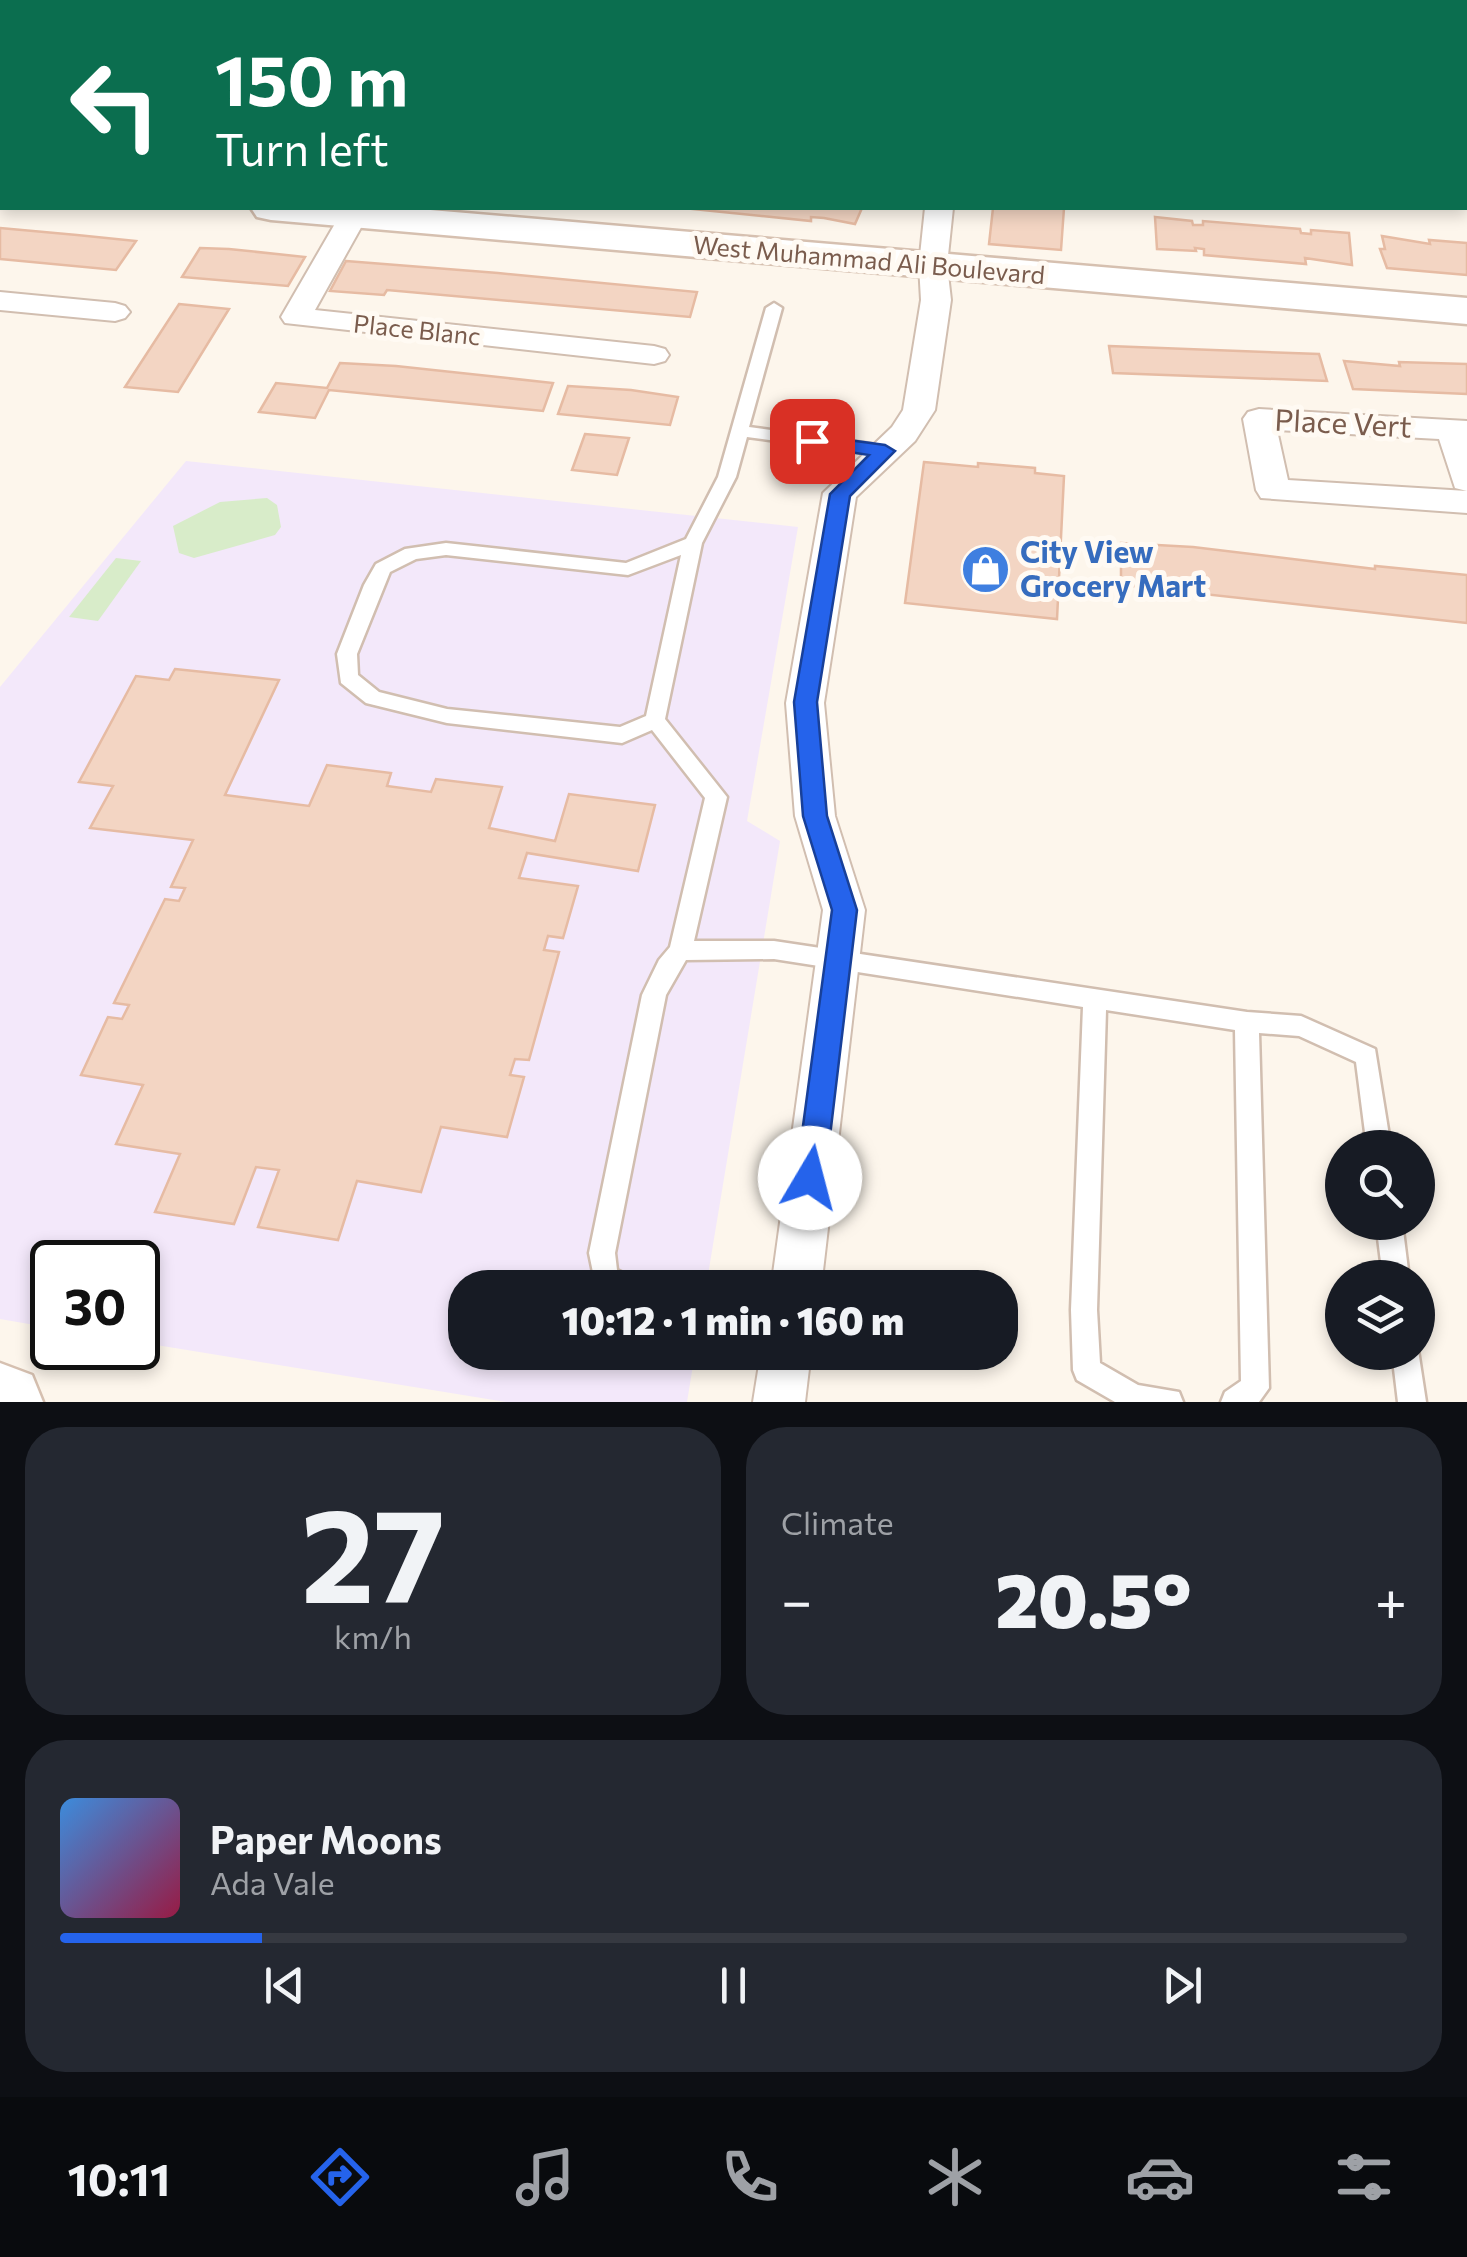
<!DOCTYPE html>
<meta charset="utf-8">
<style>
body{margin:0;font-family:Commissioner,sans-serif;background:#242831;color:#f1f3f6;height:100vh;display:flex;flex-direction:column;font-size:38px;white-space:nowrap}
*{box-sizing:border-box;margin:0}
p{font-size:32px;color:#9ea1a6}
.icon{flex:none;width:55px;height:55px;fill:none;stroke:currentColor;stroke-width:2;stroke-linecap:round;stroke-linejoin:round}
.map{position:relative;height:1402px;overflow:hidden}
.sheet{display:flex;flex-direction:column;gap:25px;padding:25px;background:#0d0f14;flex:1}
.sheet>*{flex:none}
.hud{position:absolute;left:0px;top:0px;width:1468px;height:210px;box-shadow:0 5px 15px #0003;background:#0b6e4f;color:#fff;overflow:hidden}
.tools{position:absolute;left:1325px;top:1130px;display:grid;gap:20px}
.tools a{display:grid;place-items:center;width:110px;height:110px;border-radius:50%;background:#171b24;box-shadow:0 5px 15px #0003;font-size:50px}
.speed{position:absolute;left:30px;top:1240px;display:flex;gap:20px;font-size:50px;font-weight:700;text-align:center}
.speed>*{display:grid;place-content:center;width:130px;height:130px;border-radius:50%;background:#171b24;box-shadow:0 5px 15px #0003;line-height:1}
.speed .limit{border:5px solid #111;border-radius:15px;background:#fff;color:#111}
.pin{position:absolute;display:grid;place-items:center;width:85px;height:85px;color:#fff;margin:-42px;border-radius:20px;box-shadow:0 5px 15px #0006}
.me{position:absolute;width:110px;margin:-55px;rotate:8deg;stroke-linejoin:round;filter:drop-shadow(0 0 8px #0008)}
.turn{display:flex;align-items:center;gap:35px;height:210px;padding:0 50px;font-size:45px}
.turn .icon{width:130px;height:130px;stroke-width:2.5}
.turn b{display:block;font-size:70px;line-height:85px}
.big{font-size:75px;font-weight:800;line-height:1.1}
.sheet .widget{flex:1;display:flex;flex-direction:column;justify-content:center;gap:15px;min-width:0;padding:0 35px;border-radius:40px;background:#242831}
.sheet .dial{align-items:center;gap:0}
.dial b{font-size:130px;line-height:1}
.song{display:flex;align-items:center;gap:30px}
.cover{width:120px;height:120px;border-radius:15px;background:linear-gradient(135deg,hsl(210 70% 55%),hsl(340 70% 35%))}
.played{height:10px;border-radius:5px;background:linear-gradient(90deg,#2563eb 15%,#363941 15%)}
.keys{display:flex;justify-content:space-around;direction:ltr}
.heat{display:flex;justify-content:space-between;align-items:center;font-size:55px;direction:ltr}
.sheet .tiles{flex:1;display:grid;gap:25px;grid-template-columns:1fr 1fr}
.widget:last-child{grid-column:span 2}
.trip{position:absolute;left:448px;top:1270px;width:570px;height:100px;border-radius:40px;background:#171b24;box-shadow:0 5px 15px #0003;font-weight:800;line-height:100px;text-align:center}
.tabs{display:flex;height:160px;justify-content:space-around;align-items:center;background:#090b0e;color:#9ea1a6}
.tabs .icon{width:70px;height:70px}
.tabs .on{color:#2563eb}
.tabs b{font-size:45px;color:#f1f3f6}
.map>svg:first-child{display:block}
.education{fill:#f3e8fa}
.green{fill:#d8ecc9}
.building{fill:#f3d5c3;stroke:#e6bba3;stroke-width:2.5}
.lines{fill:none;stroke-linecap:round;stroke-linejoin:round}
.service-casing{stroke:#d1beb0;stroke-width:5}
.minor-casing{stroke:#d1beb0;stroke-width:4}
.secondary-casing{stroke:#d6c0b0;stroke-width:5}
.service{fill:#fff;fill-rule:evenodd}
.minor{fill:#fff;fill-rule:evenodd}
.secondary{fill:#fff;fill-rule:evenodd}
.route{fill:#2563eb;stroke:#184099;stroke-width:2.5}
.labels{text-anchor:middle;stroke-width:10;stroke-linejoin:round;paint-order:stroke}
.far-street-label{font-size:25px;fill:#7a5c4d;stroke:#fffaf3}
.street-label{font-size:30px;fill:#7a5c4d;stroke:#fffaf3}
.shop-label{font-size:30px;font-weight:bold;fill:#366cbe;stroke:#fffaf3;text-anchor:start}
</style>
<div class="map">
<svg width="1467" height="1402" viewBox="0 0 1467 1402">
<rect width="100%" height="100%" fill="#fdf6ec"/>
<!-- education -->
<polygon class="education" points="186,461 798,527 747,821 780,841 706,1287 465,1288 465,1352 695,1353 687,1402 506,1402 138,1342 138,1262 52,1262 52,1328 0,1319 0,687"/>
<!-- green -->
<g class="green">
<polygon points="267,498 277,505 281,527 275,535 194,558 179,553 173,526 220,502"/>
<polygon points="116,558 141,561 98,621 69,617"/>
</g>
<!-- building -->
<g class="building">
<polygon points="1321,0 1414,0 1430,2 1322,2"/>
<polygon points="683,208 862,208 855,224 824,218 811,217 811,221"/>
<polygon points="993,208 1064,208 1061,250 989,244"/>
<polygon points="1155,217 1192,221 1193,225 1203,225 1203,221 1300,229 1301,233 1311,234 1311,230 1349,233 1352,265 1305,258 1306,264 1204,255 1204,249 1195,248 1196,251 1157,249"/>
<polygon points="0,228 77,235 136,241 116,270 0,259"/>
<polygon points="1382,236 1430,244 1429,240 1467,243 1467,275 1387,268 1380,249 1385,249"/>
<polygon points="200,248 229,249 305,257 288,286 182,277"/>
<polygon points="346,261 498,273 697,292 690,317 387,290 384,295 330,291"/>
<polygon points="179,304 229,309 178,392 125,387"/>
<polygon points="1109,346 1319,354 1327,381 1113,373"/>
<polygon points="1344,361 1400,366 1399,362 1467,364 1467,394 1353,389"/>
<polygon points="340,363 396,366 553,383 543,411 329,390 315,418 259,412 276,383 327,388"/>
<polygon points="568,386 631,390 678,397 670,425 558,414"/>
<polygon points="585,434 629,438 617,475 572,470"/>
<polygon points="924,462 978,467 978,463 1035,468 1035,473 1064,476 1057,619 905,603"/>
<polygon points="1121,543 1193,547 1375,569 1375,566 1467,575 1467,623 1121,585"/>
<polygon points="175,669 279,680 225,795 309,806 327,765 391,773 387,786 431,792 436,779 502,787 489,828 555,841 569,794 655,805 638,871 527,853 519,878 578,886 563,938 548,936 544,950 559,952 529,1060 515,1059 510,1075 524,1077 507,1137 441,1127 421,1192 357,1181 338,1240 258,1227 279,1170 256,1167 234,1224 155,1212 180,1154 116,1144 143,1085 81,1075 108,1017 122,1019 129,1005 114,1003 165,899 179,901 185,888 171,887 193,840 90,828 113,786 79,782 136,676 169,680"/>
</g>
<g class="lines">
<defs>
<g id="service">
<polygon points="724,0 768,0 769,2 726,2"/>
<rect x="0" y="86" width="2" height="8"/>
<path d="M774 303 782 308 749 427 885 446 894 451 885 456 747 437 736 477 702 543 665 719 727 797 694 941H774L1247 1012 1301 1016 1375 1049 1391 1148H1367L1356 1062 1299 1036 1259 1033 1269 1388 1259 1402H1221L1225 1392 1241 1381 1235 1030 1106 1010 1097 1310 1100 1363 1138 1385 1179 1392 1183 1402H1115L1077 1380 1073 1370 1071 1310 1083 1007 774 959 686 960 666 995 615 1253 617 1270 635 1279 639 1288 596 1287 589 1253 642 995 659 960 670 947 705 798 652 730 622 743 447 723 366 703 341 683 337 654 364 585 376 564 405 549 446 543 626 563 686 539 718 477 766 308ZM446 555 628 575 681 555 646 716 620 727 447 709 379 692 358 675 357 654 390 572 416 559Z"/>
<polygon points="1376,1222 1402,1222 1409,1278 1383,1278"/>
<polygon points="1418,1350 1426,1402 1398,1402 1392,1352 1418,1352"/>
</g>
<g id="minor">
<polygon points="954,0 978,0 978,2 955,2"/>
<rect x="0" y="8" width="2" height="14"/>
<rect x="1465" y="116" width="2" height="16"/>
<polygon points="357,208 368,215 315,310 654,346 665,349 669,355 665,361 654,364 285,323 281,317 340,215 344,209"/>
<polygon points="925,208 953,208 947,265 951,300 935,410 915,441 856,497 824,703 835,816 865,910 821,1288 771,1288 823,910 795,816 786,703 823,493 892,427 903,410 921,300 919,265"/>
<polygon points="0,292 115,303 125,306 130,312 125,318 115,321 0,310"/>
<polygon points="1259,409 1467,421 1467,491 1455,488 1439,439 1277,430 1288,480 1467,491 1467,513 1261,498 1256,490 1243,419 1248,412"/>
<polygon points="761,1352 811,1352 805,1402 753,1402"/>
</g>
<g id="secondary">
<rect x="0" y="172" width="2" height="24"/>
<polygon points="251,208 407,208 1467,298 1467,324 271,220 257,217"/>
<polygon points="0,1363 32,1375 43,1402 0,1402"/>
</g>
</defs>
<!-- service casing -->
<use href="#service" class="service-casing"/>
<!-- minor casing -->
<use href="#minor" class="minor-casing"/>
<!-- secondary casing -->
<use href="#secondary" class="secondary-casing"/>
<!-- service -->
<use href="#service" class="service"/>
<!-- minor -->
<use href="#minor" class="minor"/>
<!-- secondary -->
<use href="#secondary" class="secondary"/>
</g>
<!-- route -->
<polygon class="route" points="812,435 885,445 895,451 850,496 817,702 827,816 857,910 825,1178 821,1187 810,1191 800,1187 796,1178 832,910 803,816 794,702 830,494 869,455 806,445 806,436"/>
<!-- icons -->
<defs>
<symbol id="shop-disc" viewBox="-11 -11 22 22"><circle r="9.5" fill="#3f7fe0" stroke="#fffaf3"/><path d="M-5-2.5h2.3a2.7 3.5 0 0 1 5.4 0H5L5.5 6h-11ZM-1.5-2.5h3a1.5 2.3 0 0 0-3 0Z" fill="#fff"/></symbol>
</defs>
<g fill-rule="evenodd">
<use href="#shop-disc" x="958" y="542" width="55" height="55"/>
</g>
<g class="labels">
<!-- far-street labels -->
<g class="far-street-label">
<text transform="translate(869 260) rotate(5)" y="9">West Muhammad Ali Boulevard</text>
<text transform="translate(417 330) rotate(6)" y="9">Place Blanc</text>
</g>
<!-- street labels -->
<g class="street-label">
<text transform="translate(1343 424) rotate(3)" y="10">Place Vert</text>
</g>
<!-- shop labels -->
<g class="shop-label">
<text x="1020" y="563">City View<tspan x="1020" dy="34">Grocery Mart</tspan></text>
</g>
</g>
</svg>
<div class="tools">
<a><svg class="icon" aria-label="search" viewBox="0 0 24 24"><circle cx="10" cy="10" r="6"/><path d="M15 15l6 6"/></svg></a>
<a><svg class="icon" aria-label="layers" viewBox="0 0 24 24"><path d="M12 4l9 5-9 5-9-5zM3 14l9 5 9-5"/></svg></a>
</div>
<div class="speed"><div class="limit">30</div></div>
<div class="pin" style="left:812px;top:441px;background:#d93025"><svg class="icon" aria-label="arrive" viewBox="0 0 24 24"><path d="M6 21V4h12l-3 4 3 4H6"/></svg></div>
<svg class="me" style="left:810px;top:1178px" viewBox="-20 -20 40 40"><circle r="19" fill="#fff"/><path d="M0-13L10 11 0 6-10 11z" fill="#2563eb"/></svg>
<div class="trip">10:12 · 1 min · 160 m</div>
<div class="hud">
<div class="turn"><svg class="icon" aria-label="left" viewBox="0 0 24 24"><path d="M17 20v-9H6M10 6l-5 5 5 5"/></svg><div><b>150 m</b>Turn left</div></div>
</div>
</div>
<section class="sheet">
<div class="tiles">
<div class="widget dial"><b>27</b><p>km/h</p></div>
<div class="widget"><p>Climate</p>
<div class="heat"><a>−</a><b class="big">20.5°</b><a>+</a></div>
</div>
<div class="widget">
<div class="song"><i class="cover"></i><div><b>Paper Moons</b><p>Ada Vale</p></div></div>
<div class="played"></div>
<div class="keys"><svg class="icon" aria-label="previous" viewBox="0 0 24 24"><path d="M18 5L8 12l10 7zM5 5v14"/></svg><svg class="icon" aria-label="pause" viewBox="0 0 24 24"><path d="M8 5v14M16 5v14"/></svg><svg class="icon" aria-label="next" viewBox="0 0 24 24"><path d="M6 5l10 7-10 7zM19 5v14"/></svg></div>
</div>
</div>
</section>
<nav class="tabs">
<b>10:11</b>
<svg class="icon on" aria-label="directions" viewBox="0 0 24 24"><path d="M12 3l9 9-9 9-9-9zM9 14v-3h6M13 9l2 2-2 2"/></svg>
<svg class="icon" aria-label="music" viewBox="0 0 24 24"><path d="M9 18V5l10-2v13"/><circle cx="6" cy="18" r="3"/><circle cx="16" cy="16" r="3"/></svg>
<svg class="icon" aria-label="phone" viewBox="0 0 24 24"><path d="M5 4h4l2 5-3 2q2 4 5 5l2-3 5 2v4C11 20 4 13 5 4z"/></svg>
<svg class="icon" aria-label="climate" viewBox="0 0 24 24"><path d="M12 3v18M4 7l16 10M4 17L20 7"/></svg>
<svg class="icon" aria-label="car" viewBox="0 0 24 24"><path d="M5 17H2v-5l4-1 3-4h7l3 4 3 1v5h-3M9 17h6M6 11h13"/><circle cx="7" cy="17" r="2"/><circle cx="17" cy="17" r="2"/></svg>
<svg class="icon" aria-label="filters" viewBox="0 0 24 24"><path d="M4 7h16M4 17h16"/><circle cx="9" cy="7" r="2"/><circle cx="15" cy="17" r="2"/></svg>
</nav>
